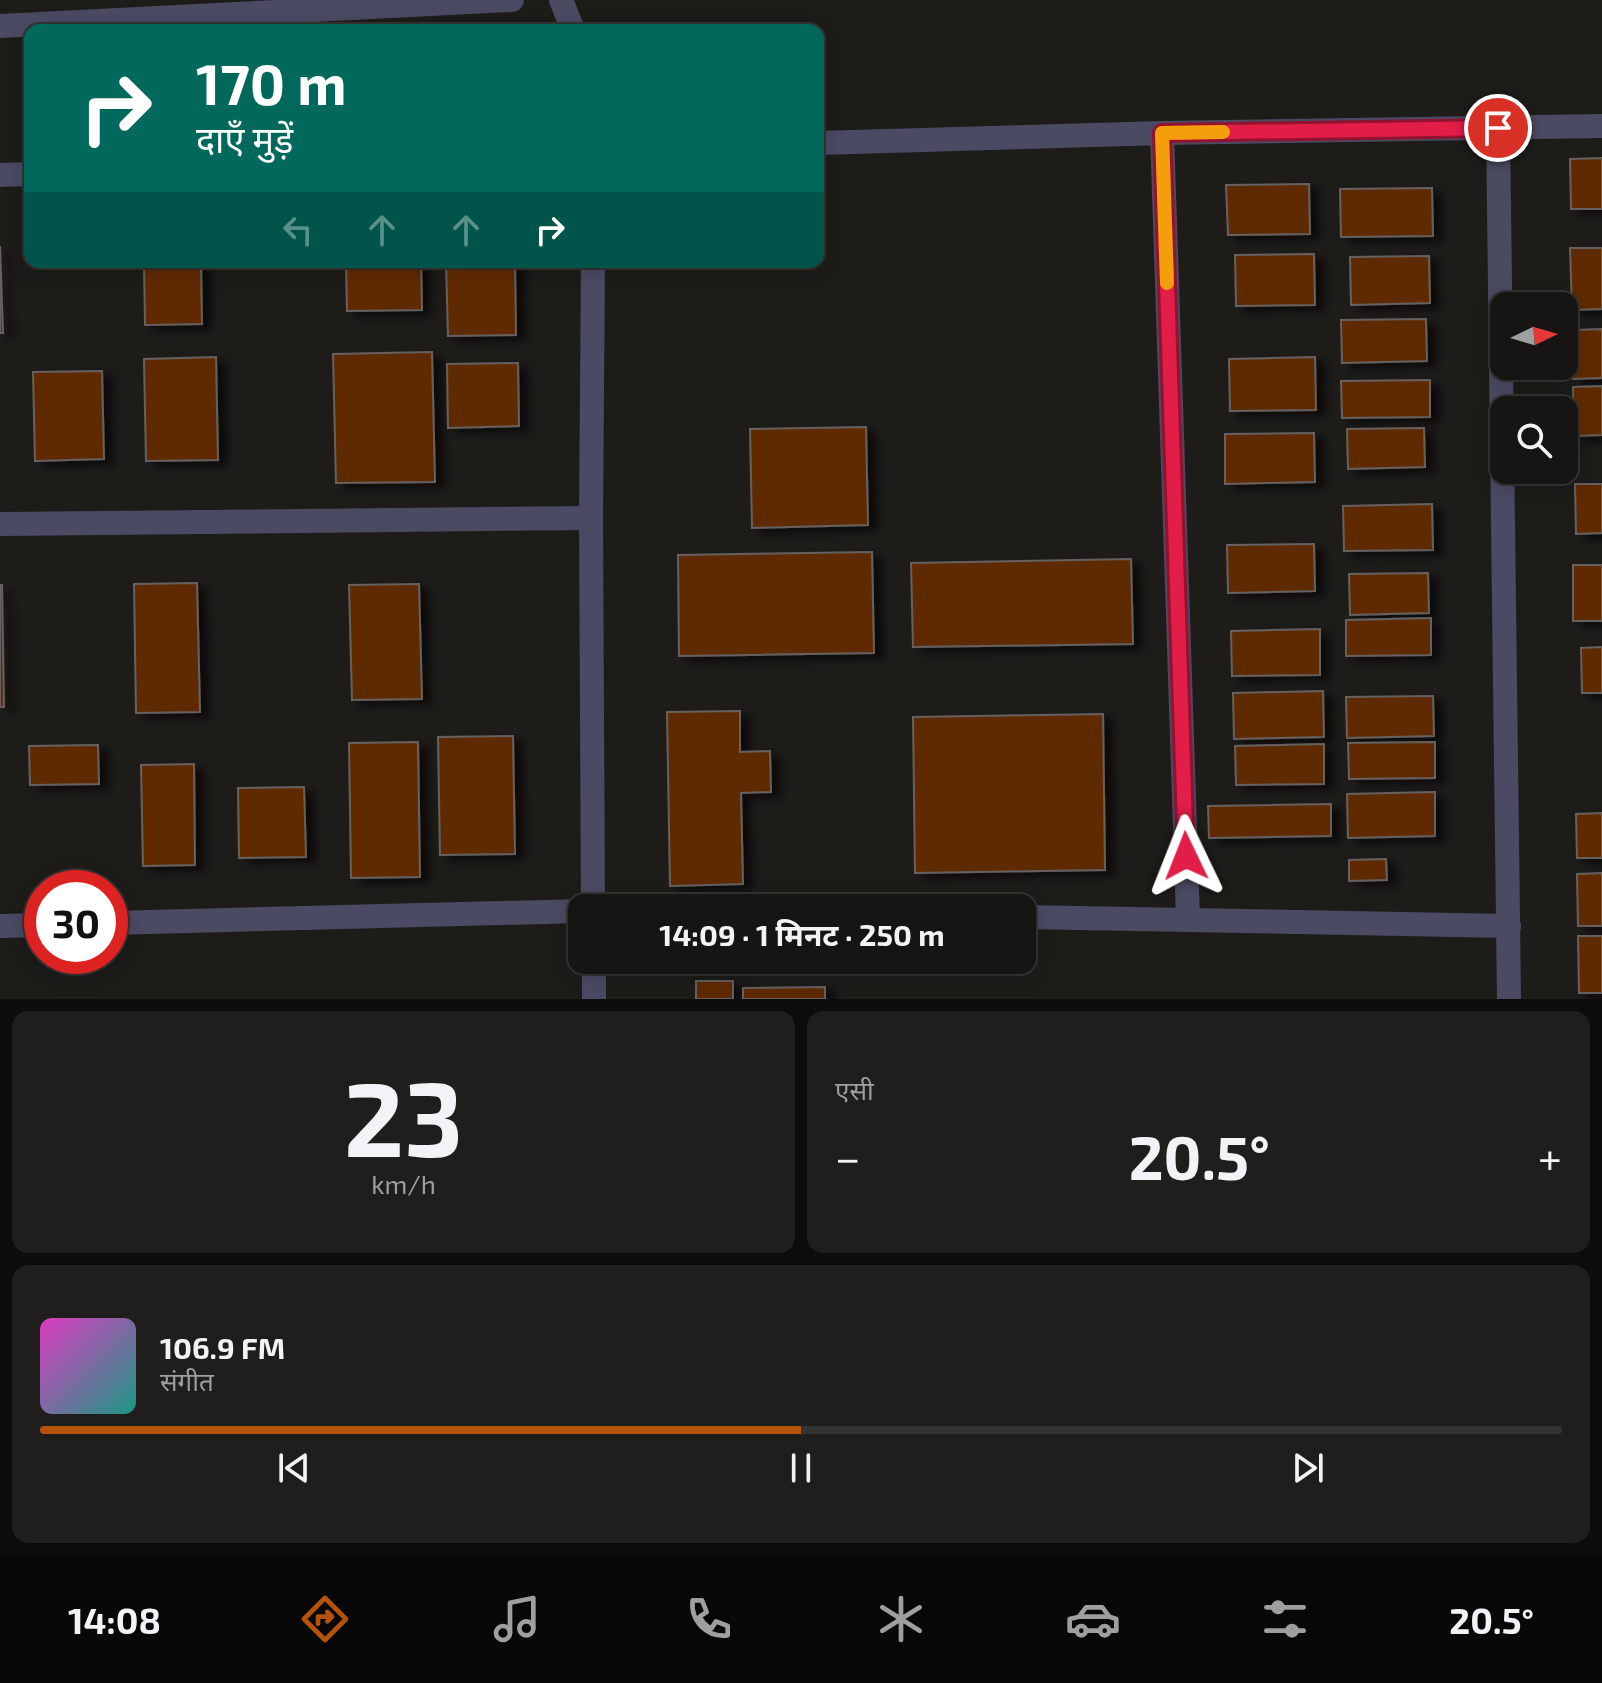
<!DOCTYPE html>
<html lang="hi">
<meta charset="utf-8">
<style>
body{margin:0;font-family:"Exo 2","Noto Sans Devanagari",sans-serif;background:#1f1e1c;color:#f1f3f6;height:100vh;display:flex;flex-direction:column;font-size:30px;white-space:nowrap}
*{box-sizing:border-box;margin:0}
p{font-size:26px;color:#9e9fa0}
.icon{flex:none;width:44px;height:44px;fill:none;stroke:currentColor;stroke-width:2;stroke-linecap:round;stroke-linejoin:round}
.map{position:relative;height:999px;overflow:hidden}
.panel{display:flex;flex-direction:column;gap:12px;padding:12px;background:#0c0c0a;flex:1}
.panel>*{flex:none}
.top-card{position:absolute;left:24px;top:24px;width:800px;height:244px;border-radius:16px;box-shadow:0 4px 20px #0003,0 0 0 2px #353433;background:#00695c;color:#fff;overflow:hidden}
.needle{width:52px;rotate:85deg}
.fabs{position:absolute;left:1490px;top:292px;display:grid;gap:16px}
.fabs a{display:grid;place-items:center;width:88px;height:88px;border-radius:16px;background:#161513;box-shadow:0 4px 20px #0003,0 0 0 2px #353433;font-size:40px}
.speed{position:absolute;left:24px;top:870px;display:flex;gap:16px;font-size:40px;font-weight:700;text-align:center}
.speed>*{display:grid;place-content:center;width:104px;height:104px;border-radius:50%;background:#161513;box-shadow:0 4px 20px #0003,0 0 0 2px #353433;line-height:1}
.speed .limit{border:12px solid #d22;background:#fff;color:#111}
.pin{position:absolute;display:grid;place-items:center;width:68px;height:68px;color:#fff;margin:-34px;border:4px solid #fff;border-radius:50%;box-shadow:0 2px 8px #0007}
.me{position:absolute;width:88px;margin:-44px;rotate:358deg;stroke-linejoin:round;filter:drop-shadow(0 0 6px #0008)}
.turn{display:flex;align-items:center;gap:28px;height:168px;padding:0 40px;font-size:36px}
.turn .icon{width:104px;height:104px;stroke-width:2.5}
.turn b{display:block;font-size:56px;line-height:68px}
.lanes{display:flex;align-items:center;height:76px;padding:0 40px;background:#0003;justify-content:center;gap:40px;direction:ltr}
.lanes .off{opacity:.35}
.big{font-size:60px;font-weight:700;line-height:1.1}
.panel .card{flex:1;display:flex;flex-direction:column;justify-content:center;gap:12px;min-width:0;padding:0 28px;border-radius:16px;background:#1f1e1c}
.panel .dial{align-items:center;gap:0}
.dial b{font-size:104px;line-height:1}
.song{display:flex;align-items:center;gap:24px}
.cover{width:96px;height:96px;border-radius:12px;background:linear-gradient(135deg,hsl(310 70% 55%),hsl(170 70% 35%))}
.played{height:8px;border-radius:4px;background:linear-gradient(90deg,#b45309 50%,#353433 50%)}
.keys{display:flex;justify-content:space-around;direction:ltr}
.heat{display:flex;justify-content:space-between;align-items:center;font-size:44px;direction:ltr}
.panel .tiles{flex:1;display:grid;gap:12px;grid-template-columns:1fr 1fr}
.card:last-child{grid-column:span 2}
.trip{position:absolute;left:568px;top:894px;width:468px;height:80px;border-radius:16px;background:#161513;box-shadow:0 4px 20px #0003,0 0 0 2px #353433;font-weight:700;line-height:80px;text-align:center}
.dock{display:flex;height:128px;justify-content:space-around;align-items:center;background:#090808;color:#9e9fa0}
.dock .icon{width:56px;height:56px}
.dock .selected{color:#b45309}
.dock b{font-size:36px;color:#f1f3f6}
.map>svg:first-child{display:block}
.building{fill:#602b00;stroke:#66615f;stroke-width:2;filter:url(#shadow)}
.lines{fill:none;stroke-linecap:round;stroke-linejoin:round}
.minor{stroke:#4a4a63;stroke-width:24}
.tertiary{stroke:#4a4a63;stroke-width:24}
.route-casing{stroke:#92132f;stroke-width:20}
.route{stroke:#e11d48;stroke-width:14}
.slow{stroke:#f59e0b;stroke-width:14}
</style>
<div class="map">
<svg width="1602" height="999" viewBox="0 0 1602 999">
<defs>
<filter id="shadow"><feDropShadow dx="9" dy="5" stdDeviation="4" flood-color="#0009"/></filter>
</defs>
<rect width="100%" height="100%" fill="#1e1c19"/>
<!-- building -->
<g class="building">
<polygon points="1602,158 1602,209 1571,209 1570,159"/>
<polygon points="1309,184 1310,234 1228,235 1226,185"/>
<polygon points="1432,188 1433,236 1341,237 1340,189"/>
<polygon points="0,246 3,333 0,333"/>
<polygon points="1570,248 1602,248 1602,309 1572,310"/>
<polygon points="1314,254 1315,305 1236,306 1235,255"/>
<polygon points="1429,256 1430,303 1351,305 1350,257"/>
<polygon points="144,262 201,262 202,324 145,325"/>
<polygon points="346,262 421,262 422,310 347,311"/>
<polygon points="446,262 515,262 516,335 448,336"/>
<polygon points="1426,319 1427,361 1342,363 1341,320"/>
<polygon points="1602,329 1602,378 1573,379 1573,330"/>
<polygon points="432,352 435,482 336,483 333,354"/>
<polygon points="216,357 218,460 146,461 144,359"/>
<polygon points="1315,357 1316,410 1230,411 1229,359"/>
<polygon points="518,363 519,426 448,428 447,364"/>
<polygon points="102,371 104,459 35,461 33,372"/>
<polygon points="1430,380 1430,417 1342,418 1341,381"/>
<polygon points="1602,386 1602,435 1574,436 1573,387"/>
<polygon points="866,427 868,525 752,528 750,429"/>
<polygon points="1424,428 1425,467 1348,469 1347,429"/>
<polygon points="1314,433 1315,482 1225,484 1225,434"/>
<polygon points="1575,484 1602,484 1602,533 1576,534"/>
<polygon points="1432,504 1433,550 1344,551 1343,506"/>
<polygon points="1314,544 1315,591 1228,593 1227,545"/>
<polygon points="872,552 874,653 679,656 678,555"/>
<polygon points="1131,559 1133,644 913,647 911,563"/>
<rect x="1573" y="565" width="29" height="56"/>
<polygon points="1428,573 1429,613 1350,615 1349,574"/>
<polygon points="197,583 200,712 136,713 134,584"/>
<polygon points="419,584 422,699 352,700 349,585"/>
<polygon points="0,585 2,585 4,707 0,707"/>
<polygon points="1431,618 1431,655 1346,656 1346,620"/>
<polygon points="1320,629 1320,675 1232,676 1231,631"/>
<polygon points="1602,647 1602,693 1582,693 1581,648"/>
<polygon points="1323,691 1324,737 1234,739 1233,693"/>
<polygon points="1433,696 1434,736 1347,738 1346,697"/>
<polygon points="740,711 740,752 770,751 771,792 741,793 743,884 670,886 667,712"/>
<polygon points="1103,714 1105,870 915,873 913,717"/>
<polygon points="513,736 515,854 440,855 438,737"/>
<polygon points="418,742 420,877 351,878 349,743"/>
<polygon points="1435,742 1435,778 1349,779 1348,743"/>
<polygon points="1324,744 1324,784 1236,785 1235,746"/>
<polygon points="98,745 99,784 30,785 29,746"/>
<polygon points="194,764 195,865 143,866 141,765"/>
<polygon points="304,787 306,857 239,858 238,788"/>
<polygon points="1435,792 1435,836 1348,838 1347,794"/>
<polygon points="1331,804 1331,836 1209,838 1208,806"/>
<polygon points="1602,813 1602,858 1577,858 1576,814"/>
<polygon points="1386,859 1387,880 1349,881 1349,860"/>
<polygon points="1602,873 1602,926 1578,926 1577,874"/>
<polygon points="1578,936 1602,936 1602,993 1579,993"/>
<rect x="696" y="981" width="37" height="18"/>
<polygon points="825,987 825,999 743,999 743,988"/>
</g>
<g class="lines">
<!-- minor -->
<g class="minor">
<polyline points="561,0 573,30"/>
<polyline points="1498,128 1509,999"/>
<polyline points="1162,133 1188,919"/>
<polyline points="818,143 1162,133 1602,126"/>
<polyline points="0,175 30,174"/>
<polyline points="593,262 591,518 593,908"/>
<polyline points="0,524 591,518"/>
<polyline points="1022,917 1509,926"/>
<polyline points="110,923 582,911"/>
<polyline points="0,926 42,925"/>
<polyline points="594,960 594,999"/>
</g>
<!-- tertiary -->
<polyline class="tertiary" points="0,26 512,0"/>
</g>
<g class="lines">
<defs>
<polyline id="route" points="1186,856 1162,133 1498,128"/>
</defs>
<!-- route casing -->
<use href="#route" class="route-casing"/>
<!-- route -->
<use href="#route" class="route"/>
<!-- slow -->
<polyline class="slow" points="1167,283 1162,133 1223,132"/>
</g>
</svg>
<div class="fabs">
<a><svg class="needle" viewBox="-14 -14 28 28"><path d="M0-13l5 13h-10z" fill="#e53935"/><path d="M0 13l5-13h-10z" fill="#9e9fa0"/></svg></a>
<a><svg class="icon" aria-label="search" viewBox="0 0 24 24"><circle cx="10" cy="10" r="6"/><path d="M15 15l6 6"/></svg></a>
</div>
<div class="speed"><div class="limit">30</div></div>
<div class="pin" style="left:1498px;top:128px;background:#d93025"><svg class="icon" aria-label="arrive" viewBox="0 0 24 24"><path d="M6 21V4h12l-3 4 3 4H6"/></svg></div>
<svg class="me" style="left:1186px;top:856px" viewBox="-20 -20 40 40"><path d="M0-17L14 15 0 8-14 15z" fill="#e11d48" stroke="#fff" stroke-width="4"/></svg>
<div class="trip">14:09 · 1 मिनट · 250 m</div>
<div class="top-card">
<div class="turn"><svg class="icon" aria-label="right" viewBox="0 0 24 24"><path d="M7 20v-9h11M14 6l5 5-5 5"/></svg><div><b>170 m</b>दाएँ मुड़ें</div></div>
<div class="lanes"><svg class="icon off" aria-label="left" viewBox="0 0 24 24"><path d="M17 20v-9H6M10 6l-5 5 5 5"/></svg><svg class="icon off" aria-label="ahead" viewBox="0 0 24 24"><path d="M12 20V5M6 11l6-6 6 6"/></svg><svg class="icon off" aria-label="ahead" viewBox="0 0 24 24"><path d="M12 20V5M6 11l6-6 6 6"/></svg><svg class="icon" aria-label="right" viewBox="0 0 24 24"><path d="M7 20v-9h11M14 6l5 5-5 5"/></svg></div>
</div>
</div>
<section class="panel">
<div class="tiles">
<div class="card dial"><b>23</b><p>km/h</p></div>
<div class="card"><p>एसी</p>
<div class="heat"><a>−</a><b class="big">20.5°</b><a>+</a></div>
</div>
<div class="card">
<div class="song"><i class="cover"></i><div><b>106.9 FM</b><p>संगीत</p></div></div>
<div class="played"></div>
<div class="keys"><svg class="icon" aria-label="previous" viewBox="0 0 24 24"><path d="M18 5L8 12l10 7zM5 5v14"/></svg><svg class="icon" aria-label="pause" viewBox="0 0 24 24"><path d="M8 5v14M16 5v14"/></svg><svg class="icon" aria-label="next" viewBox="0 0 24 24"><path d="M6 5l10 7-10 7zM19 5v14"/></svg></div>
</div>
</div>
</section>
<nav class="dock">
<b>14:08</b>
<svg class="icon selected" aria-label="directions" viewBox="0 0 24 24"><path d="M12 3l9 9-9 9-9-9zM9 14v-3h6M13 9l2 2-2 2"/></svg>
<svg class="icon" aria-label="music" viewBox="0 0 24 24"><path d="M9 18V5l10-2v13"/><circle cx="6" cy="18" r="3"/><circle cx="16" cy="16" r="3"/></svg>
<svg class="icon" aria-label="phone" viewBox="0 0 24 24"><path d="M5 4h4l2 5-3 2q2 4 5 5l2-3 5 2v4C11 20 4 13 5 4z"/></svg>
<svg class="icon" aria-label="climate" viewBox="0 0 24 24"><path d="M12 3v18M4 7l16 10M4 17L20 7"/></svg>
<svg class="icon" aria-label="car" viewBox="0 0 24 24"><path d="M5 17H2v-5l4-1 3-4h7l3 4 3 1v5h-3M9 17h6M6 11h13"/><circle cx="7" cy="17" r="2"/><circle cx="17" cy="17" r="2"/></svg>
<svg class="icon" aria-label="filters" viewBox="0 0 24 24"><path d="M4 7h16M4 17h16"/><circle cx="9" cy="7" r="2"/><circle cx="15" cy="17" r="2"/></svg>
<b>20.5°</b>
</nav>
